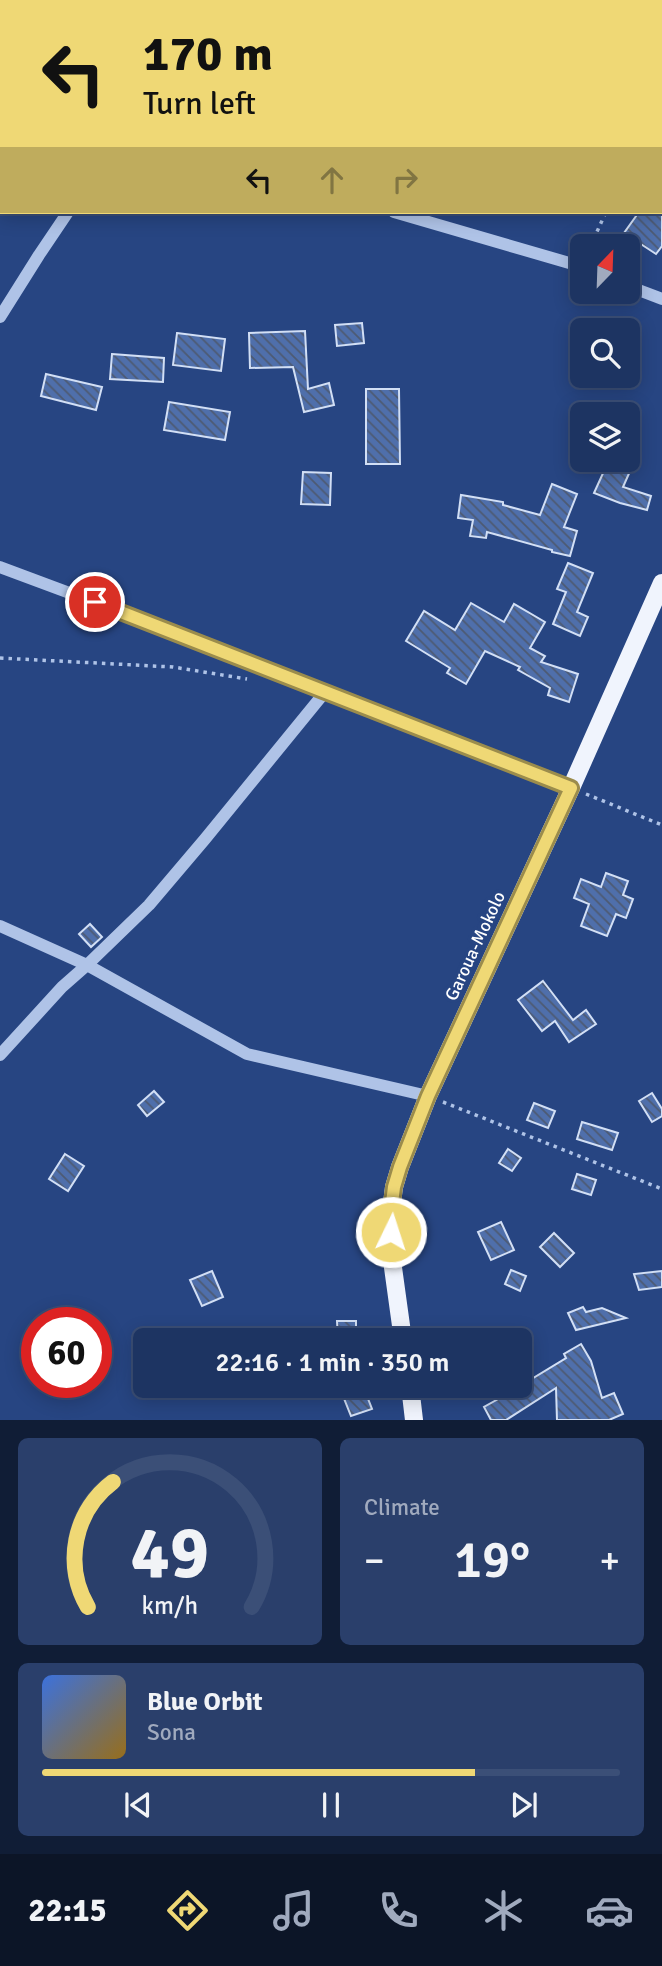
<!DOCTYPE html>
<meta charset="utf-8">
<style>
body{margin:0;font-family:Signika,sans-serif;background:#2a3f6b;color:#f1f3f6;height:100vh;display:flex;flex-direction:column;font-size:26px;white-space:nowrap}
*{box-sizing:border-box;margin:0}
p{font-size:23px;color:#a0aabe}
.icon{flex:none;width:38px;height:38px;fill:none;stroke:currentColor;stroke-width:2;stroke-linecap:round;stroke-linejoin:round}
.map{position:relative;height:1420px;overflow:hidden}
.side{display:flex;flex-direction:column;gap:18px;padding:18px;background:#101d36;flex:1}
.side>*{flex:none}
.banner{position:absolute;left:0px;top:0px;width:663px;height:214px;box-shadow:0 4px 18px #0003,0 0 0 2px #3b4f77;background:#efd875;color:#111;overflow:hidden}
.needle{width:46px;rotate:23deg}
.buttons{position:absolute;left:570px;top:234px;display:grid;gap:14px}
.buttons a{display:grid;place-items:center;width:70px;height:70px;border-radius:10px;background:#1d3462;box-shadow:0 4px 18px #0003,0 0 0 2px #3b4f77;font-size:35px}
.speed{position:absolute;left:21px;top:1307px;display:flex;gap:14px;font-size:35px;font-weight:700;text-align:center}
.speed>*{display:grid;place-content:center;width:91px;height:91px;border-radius:50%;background:#1d3462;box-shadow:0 4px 18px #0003,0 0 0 2px #3b4f77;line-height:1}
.speed .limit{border:10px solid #d22;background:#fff;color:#111}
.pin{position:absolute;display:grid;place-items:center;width:60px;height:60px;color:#fff;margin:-30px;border:4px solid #fff;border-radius:50%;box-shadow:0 2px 7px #0007}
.me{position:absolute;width:77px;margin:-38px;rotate:4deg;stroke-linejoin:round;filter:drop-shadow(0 0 5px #0008)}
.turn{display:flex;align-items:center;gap:24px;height:147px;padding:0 28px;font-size:32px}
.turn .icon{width:91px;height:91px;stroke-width:2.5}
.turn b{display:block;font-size:49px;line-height:60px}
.lanes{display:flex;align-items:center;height:66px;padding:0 28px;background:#0003;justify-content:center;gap:35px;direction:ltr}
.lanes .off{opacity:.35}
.big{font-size:52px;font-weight:600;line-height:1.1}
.side .tile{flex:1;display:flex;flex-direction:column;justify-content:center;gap:10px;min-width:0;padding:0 24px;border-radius:10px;background:#2a3f6b}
.side .dial{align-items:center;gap:0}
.dial svg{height:182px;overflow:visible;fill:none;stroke:#3b4f77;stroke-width:7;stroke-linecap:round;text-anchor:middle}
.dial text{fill:#f1f3f6;stroke:none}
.song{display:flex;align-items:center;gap:21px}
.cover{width:84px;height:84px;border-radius:10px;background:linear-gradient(135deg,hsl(220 70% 55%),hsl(40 70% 35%))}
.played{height:7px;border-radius:4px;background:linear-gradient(90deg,#efd875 75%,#3b4f77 75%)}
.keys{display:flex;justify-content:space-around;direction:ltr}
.heat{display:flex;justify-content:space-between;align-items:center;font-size:38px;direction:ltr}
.side .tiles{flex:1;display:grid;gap:18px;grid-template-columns:1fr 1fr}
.tile:last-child{grid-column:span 2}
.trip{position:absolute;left:133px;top:1328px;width:399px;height:70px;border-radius:10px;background:#1d3462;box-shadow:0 4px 18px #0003,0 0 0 2px #3b4f77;font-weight:600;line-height:70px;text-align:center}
.dock{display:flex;height:112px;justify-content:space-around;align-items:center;background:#0c1527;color:#a0aabe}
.dock .icon{width:49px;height:49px}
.dock .selected{color:#efd875}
.dock b{font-size:32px;color:#f1f3f6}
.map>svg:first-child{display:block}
.building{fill:url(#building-back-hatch);stroke:#d2dff5;stroke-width:2}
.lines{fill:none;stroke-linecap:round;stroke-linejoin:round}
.path{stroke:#afc3e7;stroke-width:3.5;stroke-dasharray:3.5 5;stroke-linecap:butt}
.minor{stroke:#afc3e7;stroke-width:12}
.major{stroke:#f0f4fd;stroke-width:18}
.route-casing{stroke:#9b8c4c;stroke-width:18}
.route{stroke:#efd875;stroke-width:12}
.labels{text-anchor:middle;stroke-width:7;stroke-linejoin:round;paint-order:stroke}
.street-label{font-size:18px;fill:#fff;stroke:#274582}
</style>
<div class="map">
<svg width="662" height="1420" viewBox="0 0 662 1420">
<defs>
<pattern id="building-back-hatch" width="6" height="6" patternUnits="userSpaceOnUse" patternTransform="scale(1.75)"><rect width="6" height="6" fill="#4f6fab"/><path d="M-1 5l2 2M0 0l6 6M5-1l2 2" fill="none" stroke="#4d5a72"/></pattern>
</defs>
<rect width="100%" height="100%" fill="#274582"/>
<!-- building -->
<g class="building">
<polygon points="639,212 662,212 662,246 656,254 624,233"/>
<polygon points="362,323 364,343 337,346 335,325"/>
<polygon points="305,331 308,389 329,383 334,405 304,412 293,367 250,368 249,333"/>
<polygon points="177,333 225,339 221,371 173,365"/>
<polygon points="112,354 164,358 163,382 110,379"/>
<polygon points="46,374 102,387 96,410 41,396"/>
<polygon points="366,389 399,389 400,464 366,464"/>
<polygon points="169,402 230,412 225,440 164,430"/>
<polygon points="609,460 635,460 623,487 651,496 647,510 620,503 594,493"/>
<polygon points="303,472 331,473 330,505 301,504"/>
<polygon points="552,484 577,494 564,527 577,531 570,556 552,552 552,550 487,532 486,538 470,536 473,520 458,518 461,495 503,502 503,505 540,515"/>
<polygon points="568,563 593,573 577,612 588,617 580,636 553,624 566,592 557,589"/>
<polygon points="471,603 504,622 514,604 545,622 530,648 545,656 541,662 578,674 569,702 548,695 550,688 518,670 520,667 485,651 466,684 447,673 450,668 406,641 424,611 455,630"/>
<polygon points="606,873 628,881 623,895 633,899 626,918 616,914 607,936 581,926 589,904 574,898 581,879 601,887"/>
<polygon points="90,924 102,937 91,947 79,934"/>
<polygon points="543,981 573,1020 586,1010 596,1024 569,1042 555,1021 542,1031 518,1000"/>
<polygon points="154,1091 164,1102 147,1116 138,1105"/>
<polygon points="652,1093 662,1109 662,1116 652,1122 639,1101"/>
<polygon points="534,1103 555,1111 548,1128 527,1120"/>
<polygon points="582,1122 618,1133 612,1150 577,1139"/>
<polygon points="508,1149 521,1158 512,1171 499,1163"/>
<polygon points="65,1154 84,1166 68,1191 49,1179"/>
<polygon points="577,1174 596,1180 591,1195 572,1189"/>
<polygon points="501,1222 514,1250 491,1260 478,1232"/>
<polygon points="554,1233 574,1253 560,1267 540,1247"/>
<polygon points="511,1270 526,1276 520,1291 505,1284"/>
<polygon points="212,1271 223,1297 202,1306 190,1280"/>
<polygon points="662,1271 662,1287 639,1290 634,1274"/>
<polygon points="583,1307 586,1312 602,1308 626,1318 576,1330 568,1313"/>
<polygon points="337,1321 356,1321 356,1340 338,1340"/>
<polygon points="581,1344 591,1361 602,1398 614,1393 623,1414 609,1420 557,1420 556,1388 506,1420 491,1420 484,1407 500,1398 491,1386 520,1386 566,1358 564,1354"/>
<polygon points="339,1386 363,1386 372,1409 351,1416"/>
</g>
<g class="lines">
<!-- path -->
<g class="path">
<polyline points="156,0 156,2"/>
<polyline points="567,2 569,0"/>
<polyline points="662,28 662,26"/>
<polyline points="590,247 606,212"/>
<polyline points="0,658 173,667 247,679"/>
<polyline points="586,794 662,825"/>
<polyline points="443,1102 662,1189"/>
</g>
<!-- minor -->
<g class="minor">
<polyline points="226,2 227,0"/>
<polyline points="0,96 2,96"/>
<polyline points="394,212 583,267"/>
<polyline points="628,286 662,299"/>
<polyline points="0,317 39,255 68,212"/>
<polyline points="0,567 142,620 571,788"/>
<polyline points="0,926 87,965 247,1054 428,1096"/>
<polyline points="0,1055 62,987 87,965 149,905 205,839 325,692"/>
</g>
<!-- major -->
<g class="major">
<polyline points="403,1340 391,1253 391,1211 394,1187 400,1167 428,1096 571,788 662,583"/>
<polyline points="410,1386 414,1420"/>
</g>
</g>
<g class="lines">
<defs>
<polyline id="route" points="95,602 571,788 428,1096 400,1167 394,1187 391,1211 391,1232"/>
</defs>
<!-- route casing -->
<use href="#route" class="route-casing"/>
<!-- route -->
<use href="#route" class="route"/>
</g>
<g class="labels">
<!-- street labels -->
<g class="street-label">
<text transform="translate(475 946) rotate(-65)" y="6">Garoua-Mokolo</text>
</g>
</g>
</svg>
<div class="buttons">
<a><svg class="needle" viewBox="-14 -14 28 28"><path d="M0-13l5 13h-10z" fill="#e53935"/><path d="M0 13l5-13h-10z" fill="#a0aabe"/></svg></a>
<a><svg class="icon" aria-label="search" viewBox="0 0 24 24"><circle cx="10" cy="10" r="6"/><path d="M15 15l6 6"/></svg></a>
<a><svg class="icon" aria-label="layers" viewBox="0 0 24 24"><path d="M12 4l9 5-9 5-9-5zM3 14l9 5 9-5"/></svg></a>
</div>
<div class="speed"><div class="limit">60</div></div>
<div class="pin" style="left:95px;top:602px;background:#d93025"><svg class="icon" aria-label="arrive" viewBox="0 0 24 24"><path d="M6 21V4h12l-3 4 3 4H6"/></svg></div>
<svg class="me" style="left:391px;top:1232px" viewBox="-20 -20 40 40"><circle r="17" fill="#efd875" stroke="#fff" stroke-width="3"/><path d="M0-11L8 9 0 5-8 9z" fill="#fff"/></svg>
<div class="trip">22:16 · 1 min · 350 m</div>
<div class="banner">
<div class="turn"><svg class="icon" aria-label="left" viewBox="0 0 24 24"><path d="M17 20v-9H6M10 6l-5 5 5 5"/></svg><div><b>170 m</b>Turn left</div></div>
<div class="lanes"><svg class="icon" aria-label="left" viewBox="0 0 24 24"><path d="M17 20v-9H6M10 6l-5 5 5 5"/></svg><svg class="icon off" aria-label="ahead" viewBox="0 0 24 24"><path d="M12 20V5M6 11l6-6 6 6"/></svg><svg class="icon off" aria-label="right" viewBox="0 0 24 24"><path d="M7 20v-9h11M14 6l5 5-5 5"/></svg></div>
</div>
</div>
<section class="side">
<div class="tiles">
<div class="tile dial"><svg viewBox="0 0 100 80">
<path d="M14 69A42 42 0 1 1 86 69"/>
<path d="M14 69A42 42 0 0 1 25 14" stroke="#efd875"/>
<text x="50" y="56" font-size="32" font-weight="700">49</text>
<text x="50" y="72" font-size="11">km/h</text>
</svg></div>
<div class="tile"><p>Climate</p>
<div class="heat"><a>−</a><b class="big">19°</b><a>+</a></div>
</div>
<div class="tile">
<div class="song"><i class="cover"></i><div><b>Blue Orbit</b><p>Sona</p></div></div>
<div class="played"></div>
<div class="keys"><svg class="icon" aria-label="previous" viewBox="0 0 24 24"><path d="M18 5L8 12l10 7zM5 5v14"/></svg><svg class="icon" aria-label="pause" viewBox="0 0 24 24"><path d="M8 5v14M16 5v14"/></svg><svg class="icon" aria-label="next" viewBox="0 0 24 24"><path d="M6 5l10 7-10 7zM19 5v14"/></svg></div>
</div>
</div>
</section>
<nav class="dock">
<b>22:15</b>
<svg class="icon selected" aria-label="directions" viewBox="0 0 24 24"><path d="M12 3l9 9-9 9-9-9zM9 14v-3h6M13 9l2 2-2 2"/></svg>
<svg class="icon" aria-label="music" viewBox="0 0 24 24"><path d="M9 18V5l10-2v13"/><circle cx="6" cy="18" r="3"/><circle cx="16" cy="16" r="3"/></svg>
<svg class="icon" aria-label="phone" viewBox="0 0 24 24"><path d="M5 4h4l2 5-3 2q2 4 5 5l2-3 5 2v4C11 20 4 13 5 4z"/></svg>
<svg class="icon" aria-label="climate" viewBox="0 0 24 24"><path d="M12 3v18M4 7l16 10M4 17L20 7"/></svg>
<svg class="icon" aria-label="car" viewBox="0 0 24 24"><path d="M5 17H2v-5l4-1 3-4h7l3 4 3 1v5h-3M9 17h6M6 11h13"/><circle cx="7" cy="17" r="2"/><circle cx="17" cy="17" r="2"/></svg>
</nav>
